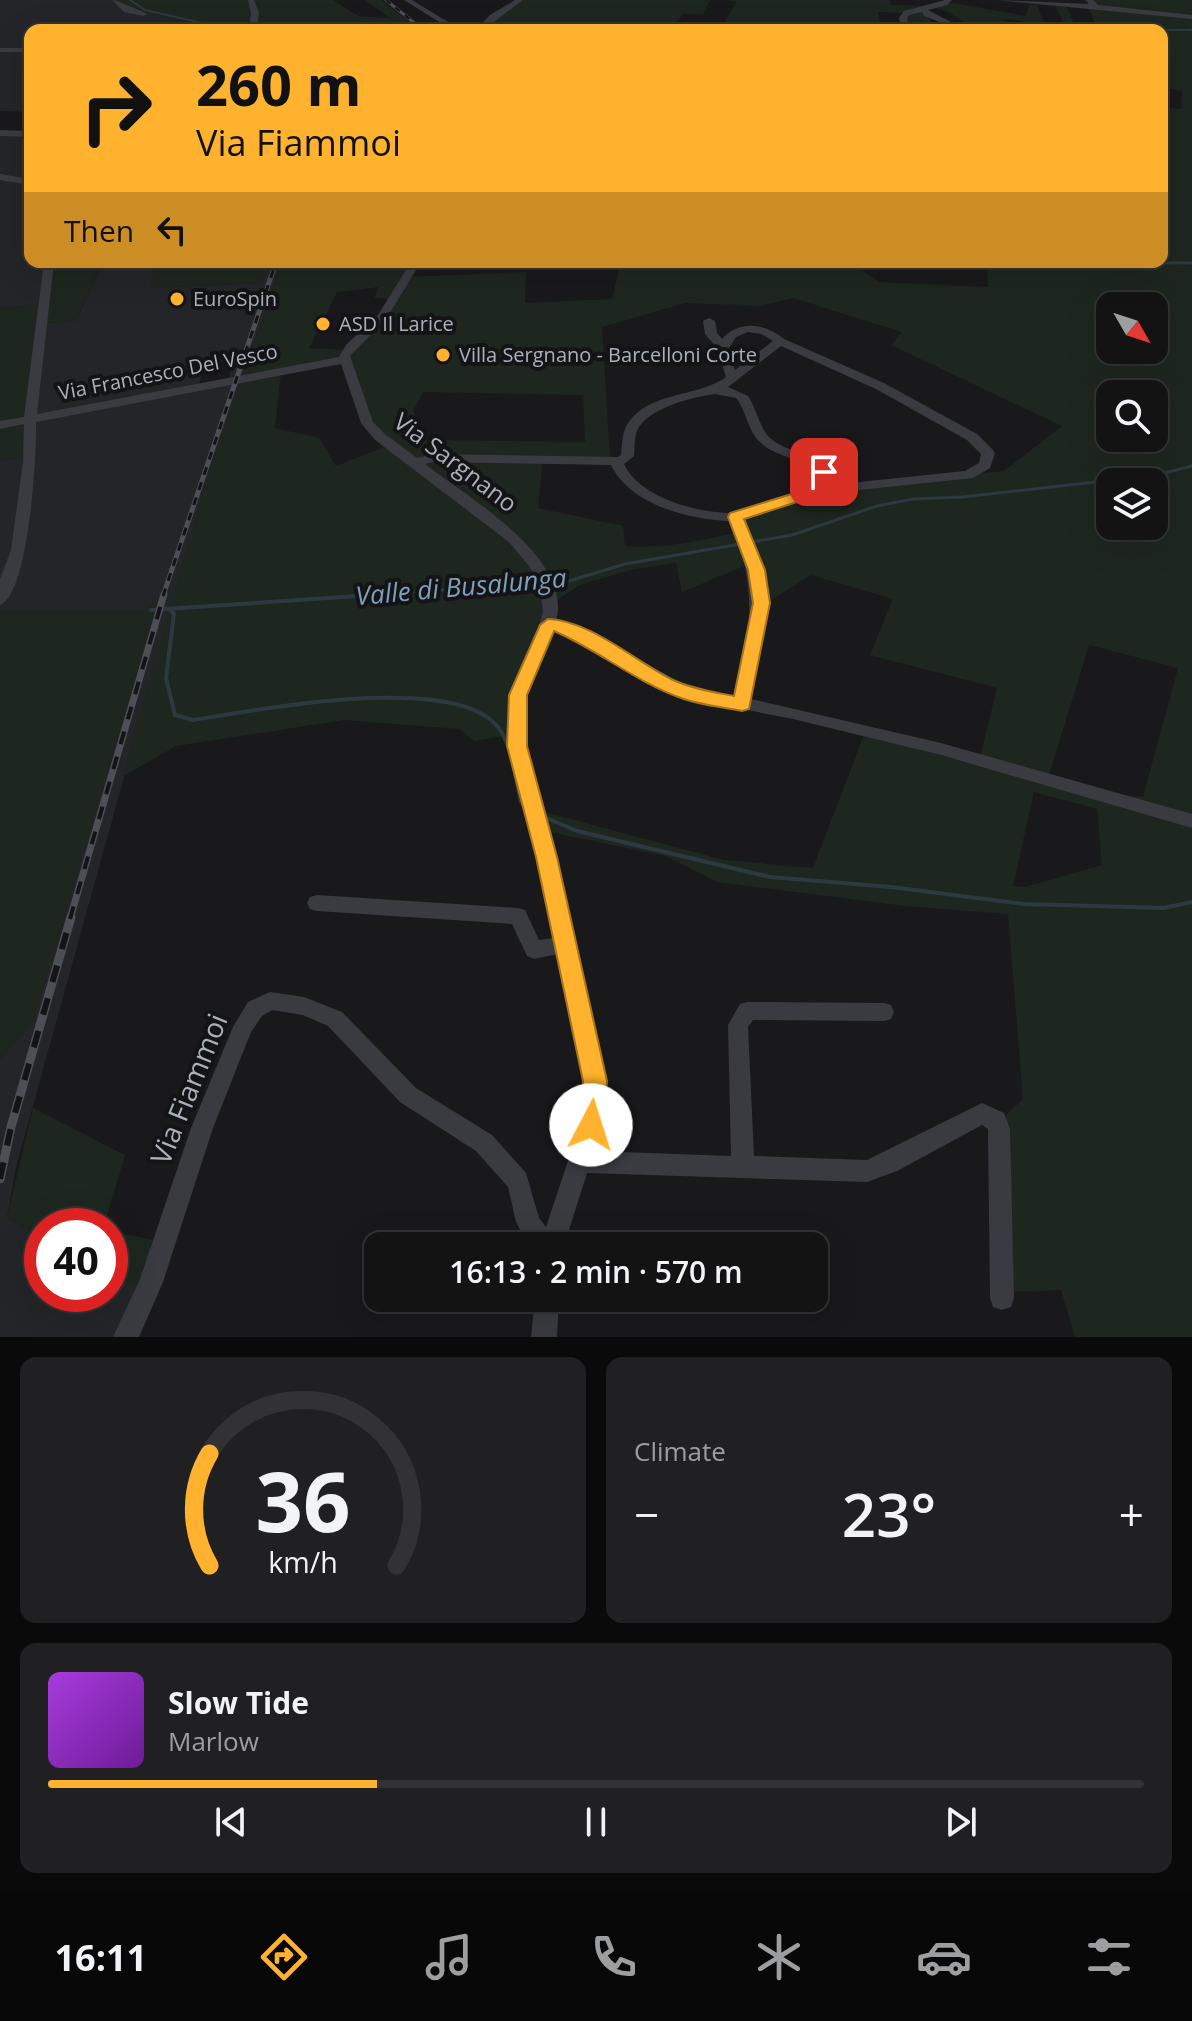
<!DOCTYPE html>
<meta charset="utf-8">
<style>
body{margin:0;font-family:"Open Sans",sans-serif;background:#202022;color:#f1f3f6;height:100vh;display:flex;flex-direction:column;font-size:30px;white-space:nowrap}
*{box-sizing:border-box;margin:0}
p{font-size:26px;color:#9d9ea0}
.icon{flex:none;width:44px;height:44px;fill:none;stroke:currentColor;stroke-width:2;stroke-linecap:round;stroke-linejoin:round}
.map{position:relative;height:1337px;overflow:hidden}
.panel{display:flex;flex-direction:column;gap:20px;padding:20px;background:#0a0a0b;flex:1}
.panel>*{flex:none}
.guide{position:absolute;left:24px;top:24px;width:1144px;height:244px;border-radius:16px;box-shadow:0 8px 32px #0002,0 0 0 2px #323234;background:#ffb22d;color:#111;overflow:hidden}
.needle{width:52px;rotate:129deg}
.controls{position:absolute;left:1096px;top:292px;display:grid;gap:16px}
.controls a{display:grid;place-items:center;width:72px;height:72px;border-radius:16px;background:#131314;box-shadow:0 8px 32px #0002,0 0 0 2px #323234;font-size:40px}
.speed{position:absolute;left:24px;top:1208px;display:flex;gap:16px;font-size:40px;font-weight:700;text-align:center}
.speed>*{display:grid;place-content:center;width:104px;height:104px;border-radius:50%;background:#131314;box-shadow:0 8px 32px #0002,0 0 0 2px #323234;line-height:1}
.speed .limit{border:12px solid #d22;background:#fff;color:#111}
.pin{position:absolute;display:grid;place-items:center;width:68px;height:68px;color:#fff;margin:-34px;border-radius:16px;box-shadow:0 4px 12px #0006}
.me{position:absolute;width:88px;margin:-44px;rotate:5deg;stroke-linejoin:round;filter:drop-shadow(0 0 6px #0008)}
.turn{display:flex;align-items:center;gap:28px;height:168px;padding:0 40px;font-size:36px}
.turn .icon{width:104px;height:104px;stroke-width:2.5}
.turn b{display:block;font-size:56px;line-height:68px}
.then{display:flex;align-items:center;height:76px;padding:0 40px;background:#0003;gap:16px;font-size:30px}
.big{font-size:60px;font-weight:600;line-height:1.1}
.panel .card{flex:1;display:flex;flex-direction:column;justify-content:center;gap:12px;min-width:0;padding:0 28px;border-radius:16px;background:#202022}
.panel .dial{align-items:center;gap:0}
.dial svg{height:208px;overflow:visible;fill:none;stroke:#323234;stroke-width:7;stroke-linecap:round;text-anchor:middle}
.dial text{fill:#f1f3f6;stroke:none}
.song{display:flex;align-items:center;gap:24px}
.cover{width:96px;height:96px;border-radius:12px;background:linear-gradient(135deg,hsl(280 70% 55%),hsl(280 70% 35%))}
.played{height:8px;border-radius:4px;background:linear-gradient(90deg,#ffb22d 30%,#323234 30%)}
.keys{display:flex;justify-content:space-around;direction:ltr}
.heat{display:flex;justify-content:space-between;align-items:center;font-size:44px;direction:ltr}
.panel .tiles{flex:1;display:grid;gap:20px;grid-template-columns:1fr 1fr}
.card:last-child{grid-column:span 2}
.trip{position:absolute;left:364px;top:1232px;width:464px;height:80px;border-radius:16px;background:#131314;box-shadow:0 8px 32px #0002,0 0 0 2px #323234;font-weight:600;line-height:80px;text-align:center}
.menu{display:flex;height:128px;justify-content:space-around;align-items:center;background:#080808;color:#9d9ea0}
.menu .icon{width:56px;height:56px}
.menu .current{color:#ffb22d}
.menu b{font-size:36px;color:#f1f3f6}
.map>svg:first-child{display:block}
.built{fill:#242528;fill-rule:evenodd}
.green{fill:#1e271f;fill-rule:evenodd}
.lines{fill:none;stroke-linecap:round;stroke-linejoin:round}
.stream-far2{stroke:#2d3941;stroke-width:2}
.stream-far1{stroke:#2d3941;stroke-width:3}
.stream{stroke:#2d3941;stroke-width:4}
.minor{fill:#393b41;fill-rule:evenodd}
.rail-far3-casing{stroke:#4c4f56;stroke-width:3}
.rail-far2-casing{stroke:#4c4f56;stroke-width:5}
.rail-far1-casing{stroke:#4c4f56;stroke-width:7}
.rail-casing{stroke:#4c4f56;stroke-width:9}
.rail-far3{stroke:#141416;stroke-width:2;stroke-dasharray:6;stroke-linecap:butt}
.rail-far2{stroke:#141416;stroke-width:3;stroke-dasharray:8;stroke-linecap:butt}
.rail-far1{stroke:#141416;stroke-width:4;stroke-dasharray:13;stroke-linecap:butt}
.rail{stroke:#141416;stroke-width:6;stroke-dasharray:17;stroke-linecap:butt}
.route{fill:#ffb22d;stroke:#a6741d;stroke-width:2}
.poi-dot{fill:#ffb22d;stroke:#141416;stroke-width:3}
.labels{text-anchor:middle;stroke-width:8;stroke-linejoin:round;paint-order:stroke}
.far-poi-label{font-size:20px;fill:#aab0bc;stroke:#141416;text-anchor:start}
.far-street-label{font-size:20px;fill:#aab0bc;stroke:#141416}
.street-label{font-size:24px;fill:#aab0bc;stroke:#141416}
.water-label{font-size:26px;font-style:italic;fill:#7ea0ba;stroke:#141416}
.near-street-label{font-size:28px;fill:#aab0bc;stroke:#141416}
</style>
<div class="map">
<svg width="1192" height="1337" viewBox="0 0 1192 1337">
<rect width="100%" height="100%" fill="#19191b"/>
<!-- built -->
<g class="built">
<polygon points="0,0 117,0 210,29 30,30 30,112 0,111"/>
<polygon points="0,135 30,136 30,262 51,262 47,304 0,308"/>
<path d="M103 262H159L150 288 261 283 269 262H282L206 481 16 1167 7 1218 42 1237V1294H110V1272L142 1289 120 1337H0V1059L33 1022 160 595 146 610H0V461L27 457 47 323 76 321ZM234 361 227 384 197 389 206 363Z"/>
</g>
<!-- green -->
<g class="green">
<polygon points="117,0 333,0 358,16 390,18 365,0 381,0 420,30 297,30 255,25 253,30 210,29 129,9"/>
<polygon points="523,0 710,0 703,14 683,14 671,30 472,30"/>
<polygon points="725,0 890,0 891,5 923,6 926,15 938,30 904,30 904,13 878,12 881,28 901,30 799,30 800,26 768,23 765,30 720,30 736,2"/>
<path d="M1084 0H1192V1337H1075L1061 1290 1009 1292 1002 1119 1023 1099 1008 914 906 906 717 882 665 856 545 831 537 810 724 860 813 868 864 735 978 765 997 688 870 655 893 599 811 575 771 600 756 561 682 592 676 563 630 570 580 585 557 600 508 735 474 741 460 729 344 720 176 746 122 777 206 481 282 262H417L404 277 526 272 525 303 612 299 621 262H765L862 270 879 282 988 287 987 267 972 262H1162V107L1181 109 1182 91 1162 87V30H1063L1067 29 1055 6 1066 7 1077 28 1098 29 1088 8H1092ZM379 287 374 298 389 299 376 322 345 350 309 348 337 292ZM793 298 902 332 891 345 1062 426 1004 471 831 489 740 519 743 531C704 540 666 549 625 546L623 526 538 508 543 458 610 459 602 327 685 303 761 306ZM1110 306H1154V350H1110ZM343 364 374 424 395 443 336 466 319 438 275 428 281 374ZM423 392 583 395 585 442 422 440 413 410ZM1110 394H1154V438H1110ZM1110 482H1154V526H1110ZM1089 645 1178 668 1143 797 1086 791 1049 775ZM1034 792 1097 809 1102 865 1025 887 1013 886Z"/>
<path d="M953 3 1026 16 1029 5H1037L1046 27 1055 30C1034 30 1024 18 1003 19L1015 30H976L950 13 933 7Z"/>
<polygon points="159,262 269,262 261,283 149,288"/>
<polygon points="102,263 76,321 47,323 27,457 0,461 0,308 46,304 50,271"/>
<polygon points="161,593 33,1022 0,1059 0,610 146,610"/>
<polygon points="33,1108 125,1155 104,1226 42,1226 42,1237 7,1218"/>
<polygon points="110,1231 163,1242 142,1289 110,1272"/>
</g>
<g class="lines">
<!-- stream-far2 -->
<g class="stream-far2">
<polyline points="130,0 145,10 233,30"/>
<polyline points="1128,30 1192,30"/>
</g>
<!-- stream-far1 -->
<g class="stream-far1">
<polyline points="1034,262 1192,263"/>
<polyline points="358,596 569,581 625,564 792,535 877,506 913,499 962,497 1157,475 1192,466"/>
</g>
<!-- stream -->
<g class="stream">
<polyline points="151,610 387,594"/>
<path d="M170 610 174 614 166 678 175 715 193 720C258 710 452 672 497 726 513 745 515 779 521 802L527 808"/>
<polyline points="542,816 577,831 770,877 891,887 1024,904 1164,908 1192,902"/>
</g>
<!-- minor -->
<g class="minor">
<path d="M112 0C117 0 141 11 147 14L143 16 124 12Z"/>
<polygon points="248,0 254,0 259,13 257,30 249,30 251,13"/>
<polygon points="404,0 412,0 461,30 452,30"/>
<polygon points="515,0 523,0 486,28 569,24 665,30 475,30 490,15"/>
<polygon points="945,0 952,0 947,5 928,10 955,24 955,28 924,16 922,12 909,15 907,18 910,30 902,30 899,18 904,11"/>
<polygon points="996,0 1089,4 1086,0 1093,0 1098,5 1192,15 1192,19"/>
<rect x="0" y="48" width="30" height="4"/>
<polygon points="0,130 30,131 30,137 0,136"/>
<polygon points="0,174 30,179 30,185 0,180"/>
<path d="M44 262H54L37 414 339 357 346 345 378 315 411 262H421L386 319 350 356 373 422 385 434 417 458 433 454 618 457 621 455C622 446 622 437 625 429 642 391 698 398 726 377L717 348 705 334 703 321 709 318 715 321 717 333 722 339C739 320 765 323 784 339L884 383 977 434 993 450 995 453 990 468 973 478 840 492 828 489 815 497 744 520C772 591 767 626 751 699L941 743 1192 814V828L941 755 793 719 681 697 568 634 553 631 526 695 523 733 556 857 606 1081 602 1125 594 1151 731 1156 728 1025 740 1004 747 1002 884 1003 891 1005 894 1012 891 1019 884 1021 753 1020 748 1027 754 1156 867 1160 982 1103 1004 1113 1010 1129 1014 1298 1011 1307 1002 1310 993 1307 990 1298 988 1129 982 1125 897 1171 867 1182 587 1173 564 1246H533L527 1243 516 1222 508 1187 476 1151 400 1102 328 1026 303 1015 272 1010 262 1016 251 1032 213 1128 163 1282 139 1337H113L140 1279 191 1128 233 1027 248 1002 270 992 304 997 342 1012 416 1088 492 1135 526 1173 539 1218 546 1227 580 1125 584 1081 558 954 534 959 527 956 512 924 317 911 310 909 307 903 310 897 317 895 518 908 525 910 539 940 554 938 538 857 507 733 510 695 535 640 543 612 540 588 529 566 509 542 375 440 361 423 341 364 36 422C37 453 29 594 0 605V579L11 550 23 462 24 424 0 429V421L24 417ZM748 332 761 334 773 341 735 370 728 350 736 337ZM781 346 876 389 967 440 981 454 979 463 965 471 840 484 833 482C825 450 787 456 768 436 759 425 756 408 748 396L728 387ZM715 394 736 398C747 411 747 431 761 443 777 458 802 457 818 474L819 483C803 495 753 512 732 513 697 513 640 498 624 464L634 456C635 448 634 438 637 431 647 408 693 397 715 394ZM433 462 611 465C630 505 690 520 731 521 757 590 752 626 736 696L691 688 577 626 556 621C574 558 467 497 425 464Z"/>
<polygon points="535,1298 559,1298 557,1337 531,1337"/>
</g>
<defs>
<polyline id="rail-far3" points="386,0 423,30"/>
<polyline id="rail-far2" points="163,596 276,262"/>
<polyline id="rail-far1" points="70,919 164,594"/>
<polyline id="rail" points="0,1179 11,1127 71,917"/>
</defs>
<!-- rail-far3 casing -->
<use href="#rail-far3" class="rail-far3-casing"/>
<!-- rail-far2 casing -->
<use href="#rail-far2" class="rail-far2-casing"/>
<!-- rail-far1 casing -->
<use href="#rail-far1" class="rail-far1-casing"/>
<!-- rail casing -->
<use href="#rail" class="rail-casing"/>
<!-- rail-far3 -->
<use href="#rail-far3" class="rail-far3"/>
<!-- rail-far2 -->
<use href="#rail-far2" class="rail-far2"/>
<!-- rail-far1 -->
<use href="#rail-far1" class="rail-far1"/>
<!-- rail -->
<use href="#rail" class="rail"/>
</g>
<!-- route -->
<path class="route" d="M824 468 832 472 833 484 822 494 744 519 765 570 770 603 749 709 742 711C722 707 700 705 681 698 636 682 598 650 554 631L527 695V746L557 857 607 1081 604 1125 600 1133 591 1137 582 1133 579 1125 583 1081 536 857 507 746 509 695 540 625 548 619C590 620 636 662 673 680 693 689 714 692 734 696L753 603 748 570 728 517 730 513 811 488 818 483 817 472Z"/>
<!-- markers -->
<g class="poi-dot">
<circle cx="177" cy="299" r="8"/>
<circle cx="323" cy="324" r="8"/>
<circle cx="443" cy="355" r="8"/>
</g>
<g class="labels">
<!-- far-poi labels -->
<g class="far-poi-label">
<text x="193" y="306">EuroSpin</text>
<text x="339" y="331">ASD Il Larice</text>
<text x="459" y="362">Villa Sergnano - Barcelloni Corte</text>
</g>
<!-- far-street labels -->
<g class="far-street-label">
<text transform="translate(168 372) rotate(-11)" y="7">Via Francesco Del Vesco</text>
</g>
<!-- street labels -->
<g class="street-label">
<text transform="translate(455 463) rotate(37)" y="8">Via Sargnano</text>
</g>
<!-- water labels -->
<g class="water-label">
<text transform="translate(461 587) rotate(-5)" y="9">Valle di Busalunga</text>
</g>
<!-- near-street labels -->
<g class="near-street-label">
<text transform="translate(189 1089) rotate(-68)" y="10">Via Fiammoi</text>
</g>
</g>
</svg>
<div class="controls">
<a><svg class="needle" viewBox="-14 -14 28 28"><path d="M0-13l5 13h-10z" fill="#e53935"/><path d="M0 13l5-13h-10z" fill="#9d9ea0"/></svg></a>
<a><svg class="icon" aria-label="search" viewBox="0 0 24 24"><circle cx="10" cy="10" r="6"/><path d="M15 15l6 6"/></svg></a>
<a><svg class="icon" aria-label="layers" viewBox="0 0 24 24"><path d="M12 4l9 5-9 5-9-5zM3 14l9 5 9-5"/></svg></a>
</div>
<div class="speed"><div class="limit">40</div></div>
<div class="pin" style="left:824px;top:472px;background:#d93025"><svg class="icon" aria-label="arrive" viewBox="0 0 24 24"><path d="M6 21V4h12l-3 4 3 4H6"/></svg></div>
<svg class="me" style="left:591px;top:1125px" viewBox="-20 -20 40 40"><circle r="19" fill="#fff"/><path d="M0-13L10 11 0 6-10 11z" fill="#ffb22d"/></svg>
<div class="trip">16:13 · 2 min · 570 m</div>
<div class="guide">
<div class="turn"><svg class="icon" aria-label="right" viewBox="0 0 24 24"><path d="M7 20v-9h11M14 6l5 5-5 5"/></svg><div><b>260 m</b>Via Fiammoi</div></div>
<div class="then">Then<svg class="icon" aria-label="left" viewBox="0 0 24 24"><path d="M17 20v-9H6M10 6l-5 5 5 5"/></svg></div>
</div>
</div>
<section class="panel">
<div class="tiles">
<div class="card dial"><svg viewBox="0 0 100 80">
<path d="M14 69A42 42 0 1 1 86 69"/>
<path d="M14 69A42 42 0 0 1 14 26" stroke="#ffb22d"/>
<text x="50" y="56" font-size="32" font-weight="700">36</text>
<text x="50" y="72" font-size="11">km/h</text>
</svg></div>
<div class="card"><p>Climate</p>
<div class="heat"><a>−</a><b class="big">23°</b><a>+</a></div>
</div>
<div class="card">
<div class="song"><i class="cover"></i><div><b>Slow Tide</b><p>Marlow</p></div></div>
<div class="played"></div>
<div class="keys"><svg class="icon" aria-label="previous" viewBox="0 0 24 24"><path d="M18 5L8 12l10 7zM5 5v14"/></svg><svg class="icon" aria-label="pause" viewBox="0 0 24 24"><path d="M8 5v14M16 5v14"/></svg><svg class="icon" aria-label="next" viewBox="0 0 24 24"><path d="M6 5l10 7-10 7zM19 5v14"/></svg></div>
</div>
</div>
</section>
<nav class="menu">
<b>16:11</b>
<svg class="icon current" aria-label="directions" viewBox="0 0 24 24"><path d="M12 3l9 9-9 9-9-9zM9 14v-3h6M13 9l2 2-2 2"/></svg>
<svg class="icon" aria-label="music" viewBox="0 0 24 24"><path d="M9 18V5l10-2v13"/><circle cx="6" cy="18" r="3"/><circle cx="16" cy="16" r="3"/></svg>
<svg class="icon" aria-label="phone" viewBox="0 0 24 24"><path d="M5 4h4l2 5-3 2q2 4 5 5l2-3 5 2v4C11 20 4 13 5 4z"/></svg>
<svg class="icon" aria-label="climate" viewBox="0 0 24 24"><path d="M12 3v18M4 7l16 10M4 17L20 7"/></svg>
<svg class="icon" aria-label="car" viewBox="0 0 24 24"><path d="M5 17H2v-5l4-1 3-4h7l3 4 3 1v5h-3M9 17h6M6 11h13"/><circle cx="7" cy="17" r="2"/><circle cx="17" cy="17" r="2"/></svg>
<svg class="icon" aria-label="filters" viewBox="0 0 24 24"><path d="M4 7h16M4 17h16"/><circle cx="9" cy="7" r="2"/><circle cx="15" cy="17" r="2"/></svg>
</nav>
